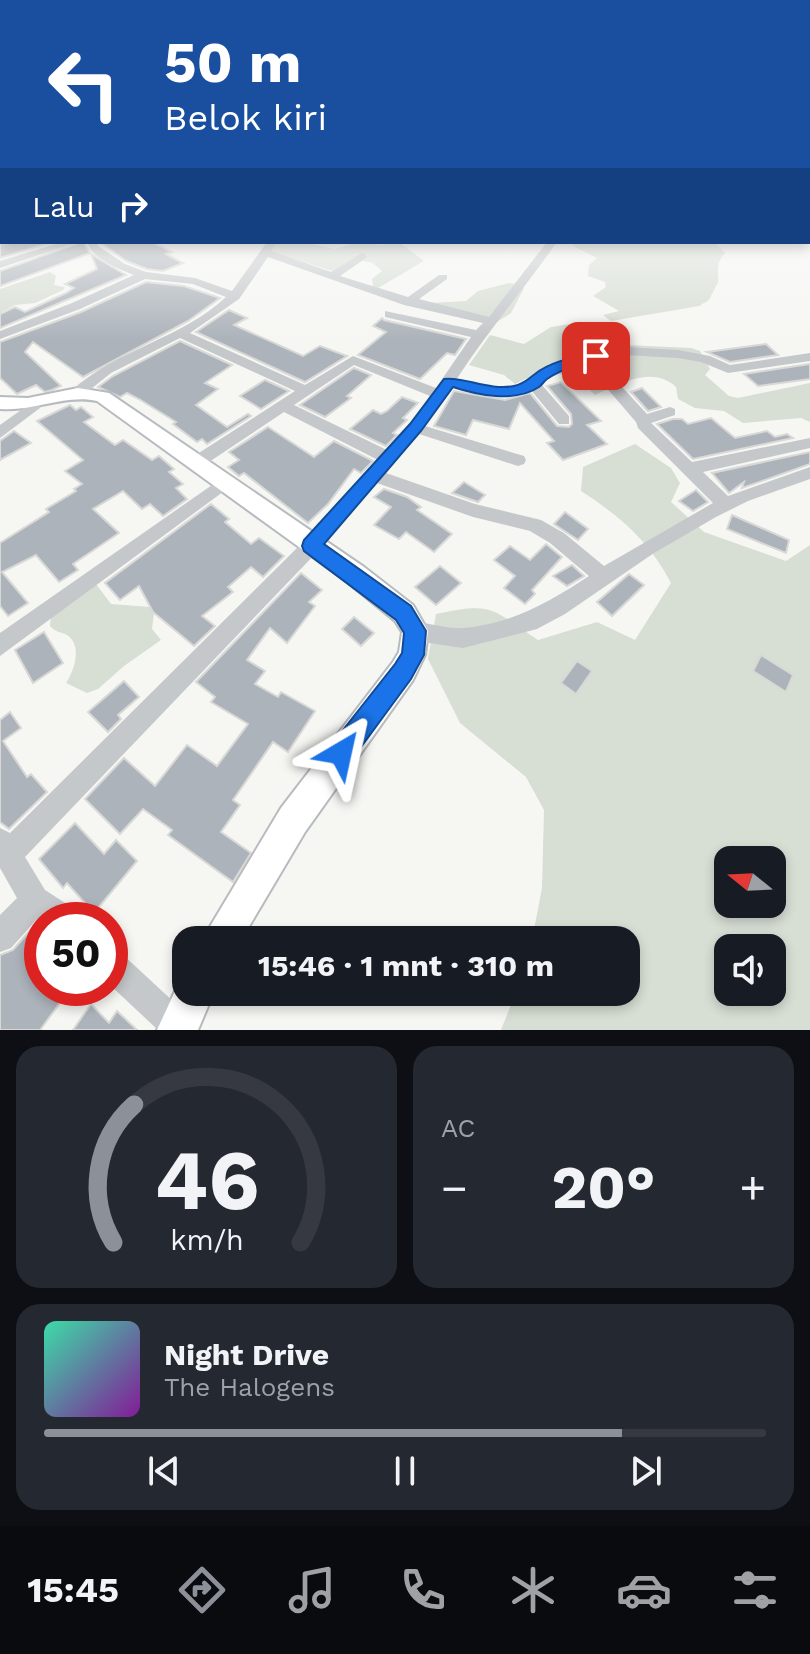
<!DOCTYPE html>
<html lang="id">
<meta charset="utf-8">
<style>
body{margin:0;font-family:"Work Sans",sans-serif;background:#242831;color:#f1f3f6;height:100vh;display:flex;flex-direction:column;font-size:30px;white-space:nowrap}
*{box-sizing:border-box;margin:0}
p{font-size:26px;color:#9ea1a6}
.icon{flex:none;width:44px;height:44px;fill:none;stroke:currentColor;stroke-width:2;stroke-linecap:round;stroke-linejoin:round}
.map{position:relative;height:1030px;overflow:hidden}
.side{display:flex;flex-direction:column;gap:16px;padding:16px;background:#0d0f14;flex:1}
.side>*{flex:none}
.guide{position:absolute;left:0px;top:0px;width:810px;height:244px;box-shadow:0 4px 12px #0003;background:#1a4fa0;color:#fff;overflow:hidden}
.needle{width:52px;rotate:288deg}
.buttons{position:absolute;left:714px;top:846px;display:grid;gap:16px}
.buttons a{display:grid;place-items:center;width:72px;height:72px;border-radius:16px;background:#171b24;box-shadow:0 4px 12px #0003;font-size:40px}
.speed{position:absolute;left:24px;top:902px;display:flex;gap:16px;font-size:40px;font-weight:700;text-align:center}
.speed>*{display:grid;place-content:center;width:104px;height:104px;border-radius:50%;background:#171b24;box-shadow:0 4px 12px #0003;line-height:1}
.speed .limit{border:12px solid #d22;background:#fff;color:#111}
.pin{position:absolute;display:grid;place-items:center;width:68px;height:68px;color:#fff;margin:-34px;border-radius:16px;box-shadow:0 4px 12px #0006}
.me{position:absolute;width:88px;margin:-44px;rotate:36deg;stroke-linejoin:round;filter:drop-shadow(0 0 6px #0008)}
.turn{display:flex;align-items:center;gap:28px;height:168px;padding:0 32px;font-size:36px}
.turn .icon{width:104px;height:104px;stroke-width:2.5}
.turn b{display:block;font-size:56px;line-height:68px}
.then{display:flex;align-items:center;height:76px;padding:0 32px;background:#0003;gap:16px;font-size:30px}
.big{font-size:60px;font-weight:700;line-height:1.1}
.side .widget{flex:1;display:flex;flex-direction:column;justify-content:center;gap:12px;min-width:0;padding:0 28px;border-radius:24px;background:#242831}
.side .dial{align-items:center;gap:0}
.dial svg{height:208px;overflow:visible;fill:none;stroke:#363941;stroke-width:7;stroke-linecap:round;text-anchor:middle}
.dial text{fill:#f1f3f6;stroke:none}
.song{display:flex;align-items:center;gap:24px}
.cover{width:96px;height:96px;border-radius:12px;background:linear-gradient(135deg,hsl(160 70% 55%),hsl(290 70% 35%))}
.played{height:8px;border-radius:4px;background:linear-gradient(90deg,#8c9099 80%,#363941 80%)}
.keys{display:flex;justify-content:space-around;direction:ltr}
.heat{display:flex;justify-content:space-between;align-items:center;font-size:44px;direction:ltr}
.side .tiles{flex:1;display:grid;gap:16px;grid-template-columns:1fr 1fr}
.widget:last-child{grid-column:span 2}
.trip{position:absolute;left:172px;top:926px;width:468px;height:80px;border-radius:24px;background:#171b24;box-shadow:0 4px 12px #0003;font-weight:700;line-height:80px;text-align:center}
.tabs{display:flex;height:128px;justify-content:space-around;align-items:center;background:#090b0e;color:#9ea1a6}
.tabs .icon{width:56px;height:56px}
.tabs .current{color:#8c9099}
.tabs b{font-size:36px;color:#f1f3f6}
.map>svg:first-child{display:block}
.green{fill:#d7ded4;fill-rule:evenodd}
.building{fill:#acb3ba;stroke:#d8d8d6;stroke-width:2}
.lines{fill:none;stroke-linecap:round;stroke-linejoin:round}
.major-casing{stroke:#b7bbbf;stroke-width:4}
.minor{fill:#c4c8cb;fill-rule:evenodd}
.major{fill:#fff;fill-rule:evenodd}
.route{fill:#1a73e8;stroke:#114b97;stroke-width:2}
</style>
<div class="map">
<svg width="810" height="1030" viewBox="0 0 810 1030">
<rect width="100%" height="100%" fill="#f6f7f3"/>
<!-- green -->
<g class="green">
<polygon points="279,242 303,242 335,249 359,242 378,245 400,243 424,261 378,288 373,288 372,279 382,271 373,263 356,259 332,271 268,251"/>
<path d="M574 242H715L725 253C715 264 719 270 718 282L709 300 699 306 611 321 603 315 619 311 593 296 606 287 605 282 588 276 589 265 597 258 573 246Z"/>
<polygon points="50,272 56,276 54,285 65,287 63,290 35,303 15,305 0,313 0,289"/>
<polygon points="509,283 523,285 524,288 511,313 492,325 430,303 466,301 478,291"/>
<path d="M582 322 595 327 592 333 605 344 691 348 700 351 710 369 705 375 729 396 738 398 810 383V422L801 418 743 423 724 411 695 408 678 399 676 387C652 365 620 384 595 395L578 379 544 370 515 384 504 375 469 365 490 335 524 344 551 327Z"/>
<path d="M635 444 671 468 680 483 671 502 704 532 786 561 810 545V1030H501L516 992H626V940H532L542 888 544 810 526 777 460 723 428 659 436 614C494 602 490 608 538 640L597 622 635 640 671 583C650 542 620 516 581 491L583 467ZM728 860H772V904H728ZM728 948H772V992H728Z"/>
<path d="M96 584 111 604 150 607 154 613 152 629 161 640 124 666 98 689 87 693 66 683C74 672 83 645 67 635 60 631 56 633 50 626L51 616Z"/>
</g>
<!-- building -->
<g class="building">
<polygon points="0,232 2,242 52,242 0,258"/>
<polygon points="81,242 84,242 90,253 0,286 0,271"/>
<polygon points="100,242 152,242 172,252 166,254 183,263 163,271 147,269 126,261"/>
<polygon points="91,254 126,275 0,328 0,314 15,307 25,312 66,293 74,288 65,284 97,269"/>
<polygon points="146,282 184,286 220,298 188,321 83,377 33,342 25,352 61,386 52,390 45,392 36,385 17,394 0,378 0,342 81,312"/>
<polygon points="229,310 247,318 234,325 303,356 320,346 347,356 305,382 196,332"/>
<polygon points="382,318 384,320 466,339 455,355 447,353 420,379 358,355 386,332 373,326"/>
<polygon points="180,341 232,365 205,383 218,389 196,405 227,427 248,414 251,416 207,444 202,439 197,442 173,424 176,422 139,399 127,393 120,397 98,387 113,376"/>
<polygon points="766,344 778,355 730,362 707,352"/>
<polygon points="810,364 810,379 758,386 744,374"/>
<polygon points="354,368 371,375 347,396 351,398 325,417 300,405"/>
<polygon points="265,380 289,391 261,409 240,396"/>
<polygon points="561,382 601,421 587,425 607,444 563,460 547,443 554,441 520,403 509,429 473,420 466,435 434,426 454,391 505,400 530,393 557,426 569,427 572,424 571,414 547,386"/>
<polygon points="642,388 661,407 648,411 631,392"/>
<polygon points="402,397 418,403 403,418 407,420 393,433 397,435 386,446 350,429 373,410 381,414 387,411"/>
<polygon points="70,405 76,410 81,407 93,417 84,422 115,445 123,440 152,460 159,456 174,469 169,472 183,484 176,488 187,499 163,516 150,504 142,509 123,491 93,509 119,533 73,564 78,570 59,582 36,555 2,572 28,603 8,616 0,606 0,543 49,512 46,509 76,491 74,489 82,484 65,471 83,460 37,421"/>
<polygon points="711,418 735,438 767,431 775,437 787,434 793,438 693,459 657,424 673,419 682,419 688,424"/>
<polygon points="268,427 314,457 334,441 373,461 361,473 354,469 328,504 308,523 244,473 239,476 228,467 239,460 229,452"/>
<polygon points="14,431 31,443 0,460 0,441"/>
<polygon points="810,452 810,464 742,488 744,482 729,493 712,473"/>
<polygon points="464,482 485,495 478,502 452,493"/>
<polygon points="384,489 407,497 421,507 417,510 452,534 434,552 406,532 399,539 374,525 391,507 374,497"/>
<polygon points="696,490 708,502 693,511 679,501"/>
<polygon points="211,504 229,519 225,522 251,544 259,538 284,556 263,577 251,567 228,587 233,592 202,616 215,626 194,646 153,612 139,586 120,600 105,583"/>
<polygon points="565,512 588,529 578,540 554,524"/>
<polygon points="732,515 789,540 786,553 727,529"/>
<polygon points="546,544 562,557 532,590 535,594 525,604 504,588 515,576 494,560 510,546 530,560"/>
<polygon points="572,565 584,576 567,586 553,576"/>
<polygon points="440,566 461,583 436,605 415,587"/>
<polygon points="301,573 322,590 309,602 315,606 287,643 270,628 247,660 265,671 255,684 278,697 281,692 315,711 288,752 273,742 233,800 240,805 221,832 251,853 233,882 168,835 172,830 143,809 120,834 85,799 124,758 155,786 187,745 217,766 248,724 211,702 215,697 196,682"/>
<polygon points="629,574 644,585 612,616 597,602"/>
<polygon points="354,617 374,633 361,646 342,629"/>
<polygon points="44,632 63,663 33,683 15,650"/>
<polygon points="761,655 793,675 786,692 753,671"/>
<polygon points="577,661 592,671 576,694 561,683"/>
<polygon points="124,681 139,697 118,715 121,719 108,732 88,712"/>
<polygon points="10,712 21,728 3,741 27,777 31,774 47,792 9,829 0,822 0,720"/>
<polygon points="75,823 104,854 116,840 137,861 94,913 67,883 63,888 39,859"/>
<polygon points="29,932 42,949 42,988 71,988 40,1030 0,1030 0,955 13,950"/>
<polygon points="91,1004 109,1023 117,1011 137,1030 73,1030"/>
</g>
<g class="lines">
<defs>
<g id="major">
<path d="M78 388 109 393 364 567 413 605 428 631 425 655 413 680 305 832 241 940H202L281 808 393 662 399 652 402 632 395 621 346 581 97 401C65 394 33 412 0 409V397L28 398Z"/>
<polygon points="186,976 186,992 214,992 198,1030 157,1030 181,978"/>
</g>
</defs>
<!-- major casing -->
<use href="#major" class="major-casing"/>
<!-- minor -->
<g class="minor">
<polygon points="2,219 2,225 0,226 0,220"/>
<polygon points="62,242 78,242 0,268 0,261"/>
<path d="M87 242H97L98 246 125 264 146 272 195 278 232 291 267 242H277L271 251 331 272 362 253 367 256 366 258 340 276 408 297 439 275H447V279L419 299 489 317 547 242H557C524 289 487 332 456 380L477 386 512 387 529 381 535 373 565 360 625 347 678 350 710 356 730 365 810 353V361L728 373 701 362 678 358 625 355 598 361 647 414 670 407 675 409V415L651 423 692 462 810 438V448L703 472 728 496 810 467V479L748 501 716 517 654 553 565 614 537 629 463 648 415 641 407 638 404 631 407 624 415 621C430 624 449 629 464 628 512 624 551 601 589 576L550 543 530 531 473 517 377 483 318 551 25 857 45 890 76 910 81 920 42 922 37 919 11 948 0 952V915L17 898 0 868V828L10 833 304 541 378 460 284 412 203 466H191L189 462 191 458 295 391 180 338 111 373 81 397H71V391C117 349 181 339 226 297L193 284 145 279 80 309 0 339V331L72 303 134 275C119 269 92 259 87 242ZM268 257 404 305 483 323 476 330 385 311V317L471 337 436 388 353 356 305 385 190 333 239 299ZM586 364 636 422 638 428 713 503 604 566 564 533 541 520 475 504 386 473 419 434 518 466 524 464 526 460 524 456 425 426 451 387C478 395 504 399 531 390L559 424H569V416L541 384 545 379ZM354 365 430 396 411 424 387 450 294 405Z"/>
<polygon points="35,400 40,402 40,408 0,438 0,425"/>
<polygon points="225,476 231,478 234,482 231,486 0,656 0,633"/>
<polygon points="110,949 121,953 189,1016 193,1030 158,1030 110,985"/>
</g>
<!-- major -->
<use href="#major" class="major"/>
</g>
<!-- sky -->
<linearGradient id="sky" x2="0" y2="1"><stop stop-color="#96bcdd"/><stop offset="0.58" stop-color="#fbfbfa"/><stop offset="1" stop-color="#fbfbfa" stop-opacity="0"/></linearGradient>
<rect width="810" height="339" fill="url(#sky)"/>
<!-- route -->
<path class="route" d="M596 352 600 353V359C583 363 563 368 547 379 544 381 542 385 539 387 515 403 477 395 453 387L421 431 324 544 411 606 426 631 424 655 411 679 350 762 341 766 332 762 328 753 332 744 395 664 402 653 404 633 396 620 304 551 302 546 304 540 410 424 444 379C463 376 489 391 514 386 524 384 528 379 535 374 551 361 576 357 596 352Z"/>
</svg>
<div class="buttons">
<a><svg class="needle" viewBox="-14 -14 28 28"><path d="M0-13l5 13h-10z" fill="#e53935"/><path d="M0 13l5-13h-10z" fill="#9ea1a6"/></svg></a>
<a><svg class="icon" aria-label="sound" viewBox="0 0 24 24"><path d="M4 9h4l5-4v14l-5-4H4zM17 9q2 3 0 6"/></svg></a>
</div>
<div class="speed"><div class="limit">50</div></div>
<div class="pin" style="left:596px;top:356px;background:#d93025"><svg class="icon" aria-label="arrive" viewBox="0 0 24 24"><path d="M6 21V4h12l-3 4 3 4H6"/></svg></div>
<svg class="me" style="left:341px;top:753px" viewBox="-20 -20 40 40"><path d="M0-17L14 15 0 8-14 15z" fill="#1a73e8" stroke="#fff" stroke-width="4"/></svg>
<div class="trip">15:46 · 1 mnt · 310 m</div>
<div class="guide">
<div class="turn"><svg class="icon" aria-label="left" viewBox="0 0 24 24"><path d="M17 20v-9H6M10 6l-5 5 5 5"/></svg><div><b>50 m</b>Belok kiri</div></div>
<div class="then">Lalu<svg class="icon" aria-label="right" viewBox="0 0 24 24"><path d="M7 20v-9h11M14 6l5 5-5 5"/></svg></div>
</div>
</div>
<section class="side">
<div class="tiles">
<div class="widget dial"><svg viewBox="0 0 100 80">
<path d="M14 69A42 42 0 1 1 86 69"/>
<path d="M14 69A42 42 0 0 1 22 16" stroke="#8c9099"/>
<text x="50" y="56" font-size="32" font-weight="700">46</text>
<text x="50" y="72" font-size="11">km/h</text>
</svg></div>
<div class="widget"><p>AC</p>
<div class="heat"><a>−</a><b class="big">20°</b><a>+</a></div>
</div>
<div class="widget">
<div class="song"><i class="cover"></i><div><b>Night Drive</b><p>The Halogens</p></div></div>
<div class="played"></div>
<div class="keys"><svg class="icon" aria-label="previous" viewBox="0 0 24 24"><path d="M18 5L8 12l10 7zM5 5v14"/></svg><svg class="icon" aria-label="pause" viewBox="0 0 24 24"><path d="M8 5v14M16 5v14"/></svg><svg class="icon" aria-label="next" viewBox="0 0 24 24"><path d="M6 5l10 7-10 7zM19 5v14"/></svg></div>
</div>
</div>
</section>
<nav class="tabs">
<b>15:45</b>
<svg class="icon current" aria-label="directions" viewBox="0 0 24 24"><path d="M12 3l9 9-9 9-9-9zM9 14v-3h6M13 9l2 2-2 2"/></svg>
<svg class="icon" aria-label="music" viewBox="0 0 24 24"><path d="M9 18V5l10-2v13"/><circle cx="6" cy="18" r="3"/><circle cx="16" cy="16" r="3"/></svg>
<svg class="icon" aria-label="phone" viewBox="0 0 24 24"><path d="M5 4h4l2 5-3 2q2 4 5 5l2-3 5 2v4C11 20 4 13 5 4z"/></svg>
<svg class="icon" aria-label="climate" viewBox="0 0 24 24"><path d="M12 3v18M4 7l16 10M4 17L20 7"/></svg>
<svg class="icon" aria-label="car" viewBox="0 0 24 24"><path d="M5 17H2v-5l4-1 3-4h7l3 4 3 1v5h-3M9 17h6M6 11h13"/><circle cx="7" cy="17" r="2"/><circle cx="17" cy="17" r="2"/></svg>
<svg class="icon" aria-label="filters" viewBox="0 0 24 24"><path d="M4 7h16M4 17h16"/><circle cx="9" cy="7" r="2"/><circle cx="15" cy="17" r="2"/></svg>
</nav>
